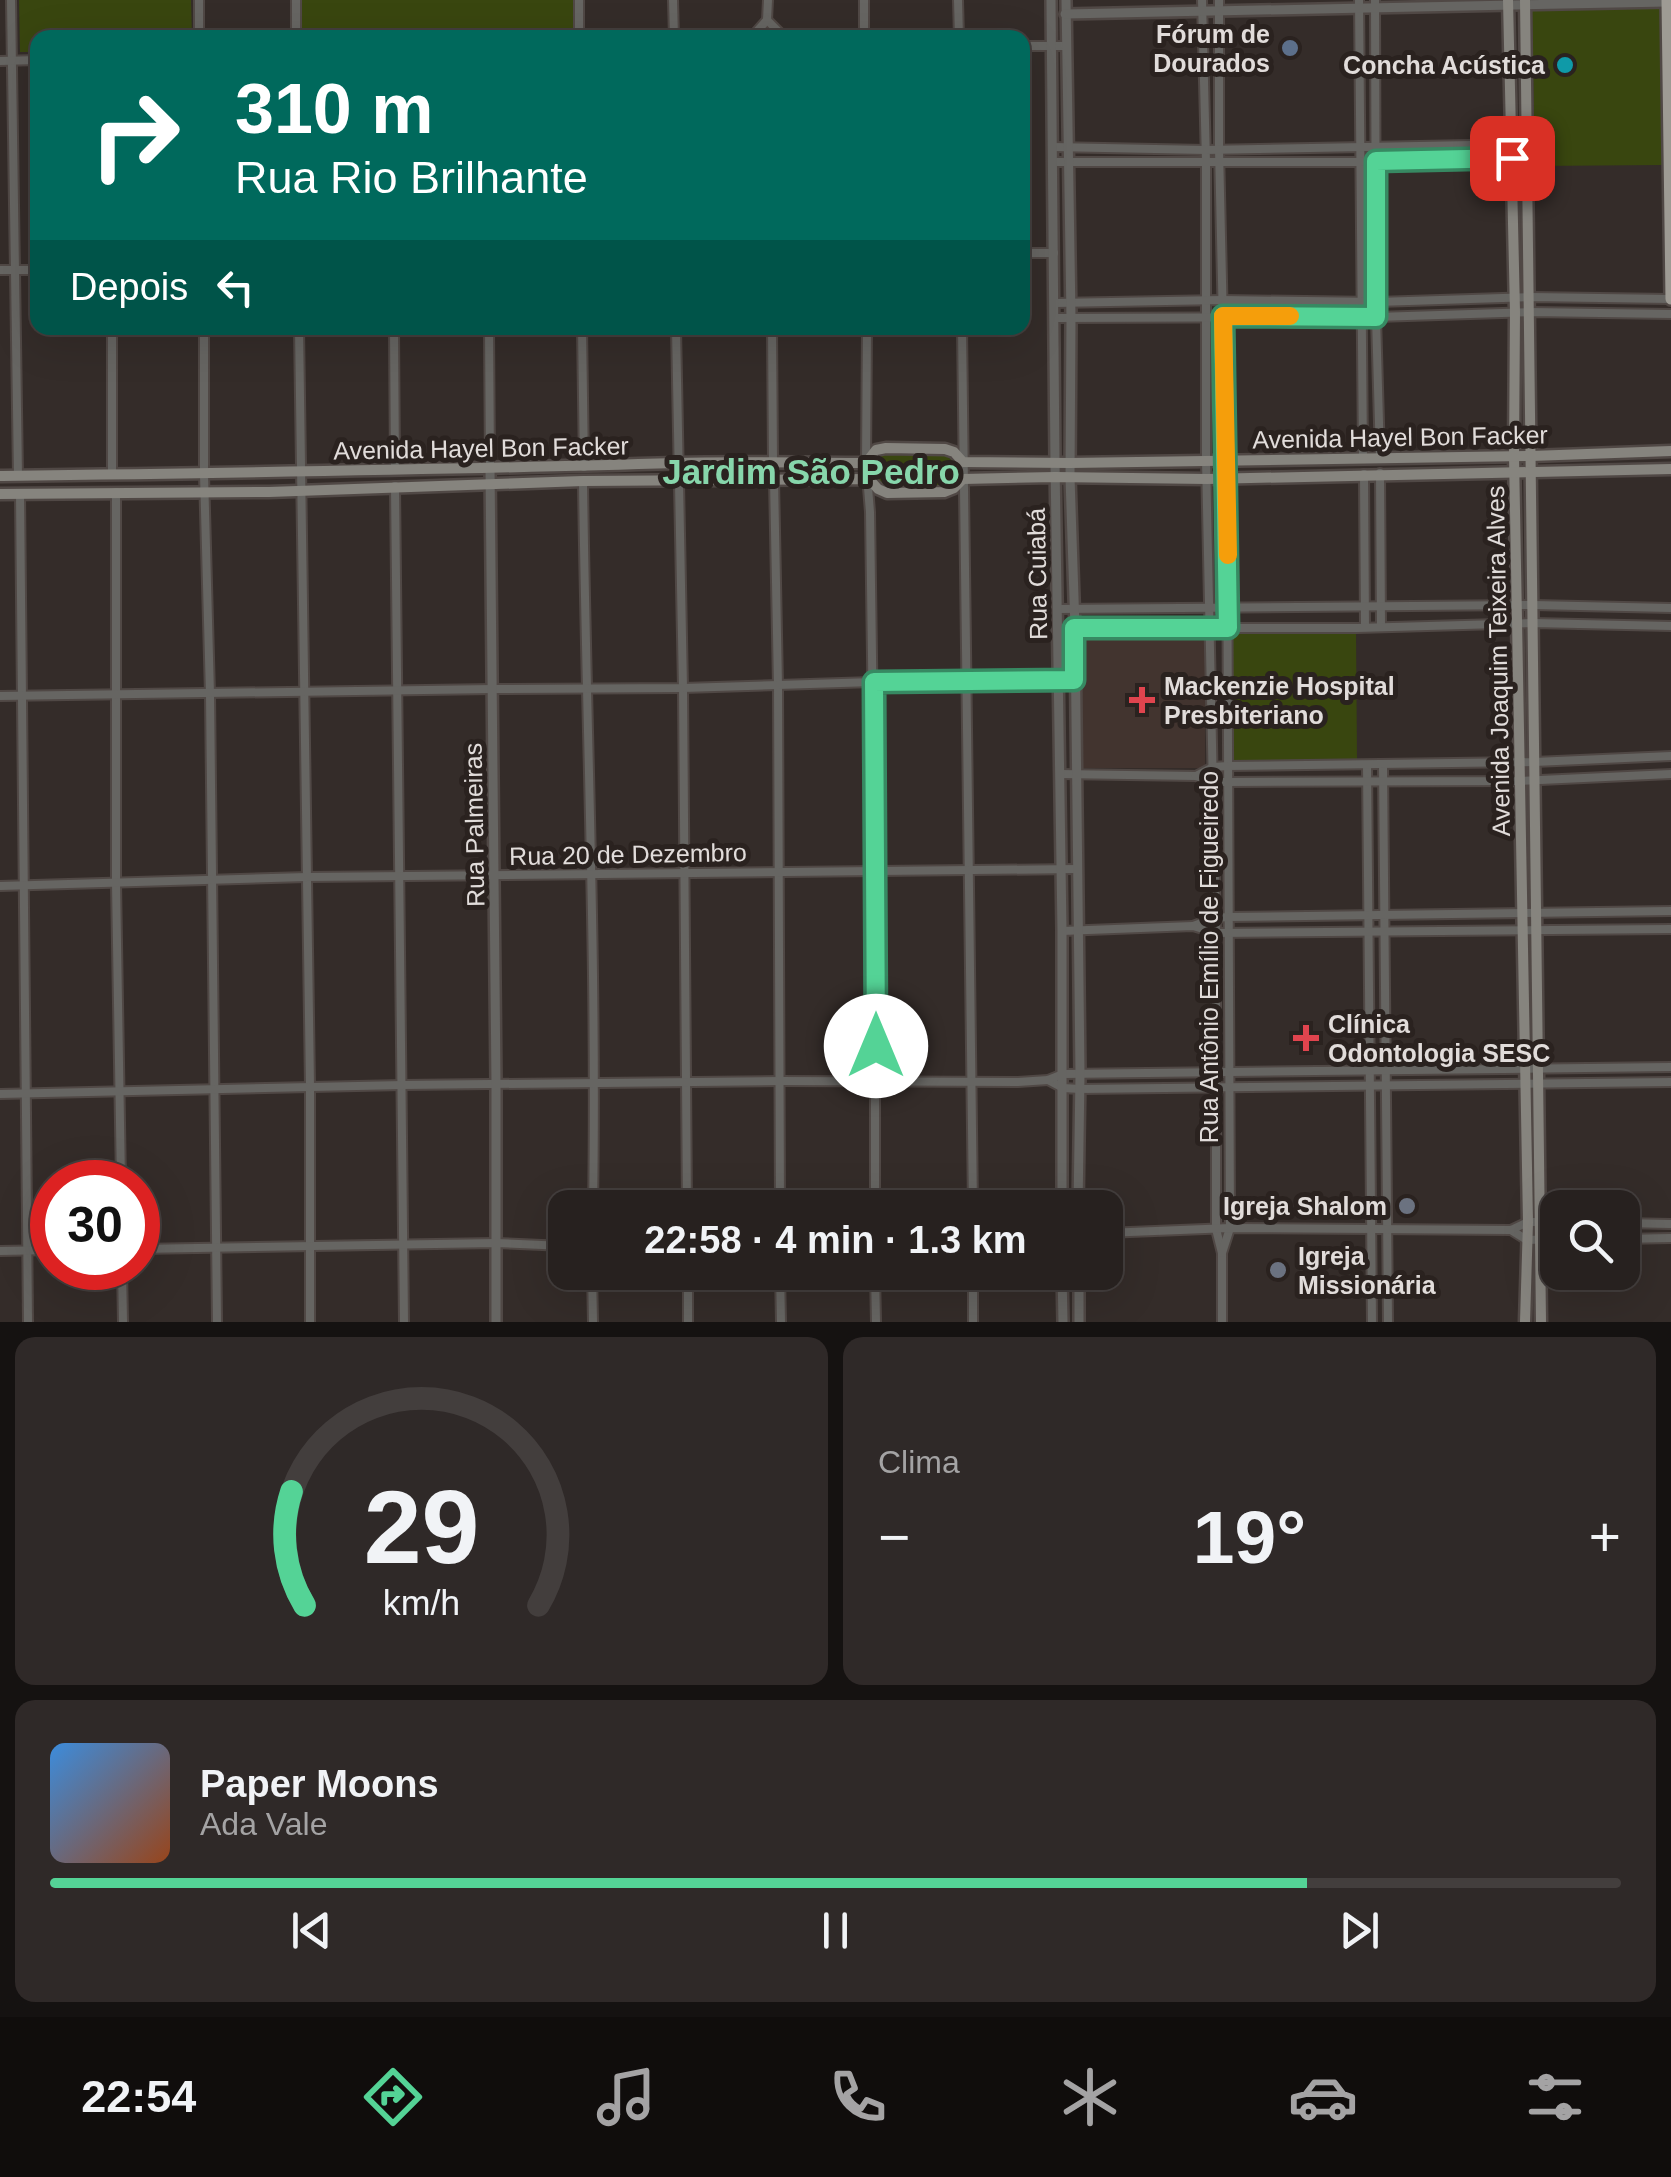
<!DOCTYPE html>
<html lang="pt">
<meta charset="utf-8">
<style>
body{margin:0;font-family:Arial,sans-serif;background:#2f2928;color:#f1f3f6;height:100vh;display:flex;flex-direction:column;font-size:38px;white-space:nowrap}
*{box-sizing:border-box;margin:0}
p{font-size:32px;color:#a4a3a4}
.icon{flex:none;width:55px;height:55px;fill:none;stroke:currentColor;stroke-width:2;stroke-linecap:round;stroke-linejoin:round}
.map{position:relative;height:1322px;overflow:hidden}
.details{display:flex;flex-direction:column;gap:15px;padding:15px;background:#151211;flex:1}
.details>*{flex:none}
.top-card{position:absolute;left:30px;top:30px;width:1000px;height:305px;border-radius:20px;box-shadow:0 10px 40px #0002,0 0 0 2px #433e3d;background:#00695c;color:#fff;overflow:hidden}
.tools{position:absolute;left:1540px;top:1190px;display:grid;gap:20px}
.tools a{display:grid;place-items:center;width:100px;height:100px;border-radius:20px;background:#27211f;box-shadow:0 10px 40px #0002,0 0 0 2px #433e3d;font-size:50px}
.speed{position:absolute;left:30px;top:1160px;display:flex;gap:20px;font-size:50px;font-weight:700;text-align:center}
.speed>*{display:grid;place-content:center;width:130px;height:130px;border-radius:50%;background:#27211f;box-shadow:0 10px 40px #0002,0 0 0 2px #433e3d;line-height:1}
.speed .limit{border:15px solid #d22;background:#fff;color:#111}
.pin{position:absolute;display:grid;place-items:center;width:85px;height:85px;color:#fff;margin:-42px;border-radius:20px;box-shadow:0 5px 15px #0006}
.me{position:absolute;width:110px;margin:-55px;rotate:0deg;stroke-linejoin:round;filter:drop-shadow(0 0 8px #0008)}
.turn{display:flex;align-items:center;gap:35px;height:210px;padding:0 40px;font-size:45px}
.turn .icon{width:130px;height:130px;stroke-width:2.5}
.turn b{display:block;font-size:70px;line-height:85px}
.then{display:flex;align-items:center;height:95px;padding:0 40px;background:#0003;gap:20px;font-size:38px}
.big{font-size:75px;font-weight:700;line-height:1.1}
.details .tile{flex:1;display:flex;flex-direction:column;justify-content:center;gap:15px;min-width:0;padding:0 35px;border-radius:20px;background:#2f2928}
.details .dial{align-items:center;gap:0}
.dial svg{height:260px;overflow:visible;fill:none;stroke:#433e3d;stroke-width:7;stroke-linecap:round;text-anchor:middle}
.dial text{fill:#f1f3f6;stroke:none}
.song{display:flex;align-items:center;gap:30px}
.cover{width:120px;height:120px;border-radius:15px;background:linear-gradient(135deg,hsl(210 70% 55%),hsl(20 70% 35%))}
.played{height:10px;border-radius:5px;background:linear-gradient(90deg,#54d396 80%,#433e3d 80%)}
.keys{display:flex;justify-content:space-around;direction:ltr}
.heat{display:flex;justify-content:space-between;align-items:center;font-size:55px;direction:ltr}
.details .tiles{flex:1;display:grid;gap:15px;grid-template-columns:1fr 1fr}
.tile:last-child{grid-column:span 2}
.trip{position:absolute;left:548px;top:1190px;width:575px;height:100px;border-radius:20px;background:#27211f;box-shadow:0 10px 40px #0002,0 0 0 2px #433e3d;font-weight:700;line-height:100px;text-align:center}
.dock{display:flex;height:160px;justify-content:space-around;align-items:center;background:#100d0c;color:#a4a3a4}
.dock .icon{width:70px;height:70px}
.dock .on{color:#54d396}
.dock b{font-size:45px;color:#f1f3f6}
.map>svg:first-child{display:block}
.built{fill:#42342f}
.green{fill:#39460f}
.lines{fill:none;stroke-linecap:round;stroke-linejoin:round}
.minor-casing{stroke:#504845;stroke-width:12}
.tertiary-casing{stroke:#504845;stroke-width:14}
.secondary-casing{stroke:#504845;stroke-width:15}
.primary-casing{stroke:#504845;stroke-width:16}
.minor{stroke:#666562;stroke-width:8}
.tertiary{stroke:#666562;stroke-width:9}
.secondary{stroke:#86847e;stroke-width:10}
.primary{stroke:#9e9b94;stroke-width:11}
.route-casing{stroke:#378962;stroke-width:25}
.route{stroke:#54d396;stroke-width:18}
.slow{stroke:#f59e0b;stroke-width:18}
.service-dot{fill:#5c6f8a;stroke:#2a221f;stroke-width:4}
.culture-dot{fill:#0f9aa8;stroke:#2a221f;stroke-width:4}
.health-dot{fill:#e0444e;stroke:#2a221f;stroke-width:4}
.worship-dot{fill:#6b7280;stroke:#2a221f;stroke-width:4}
.labels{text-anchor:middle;stroke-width:10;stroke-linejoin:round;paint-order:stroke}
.poi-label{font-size:25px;font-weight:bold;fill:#e1dcda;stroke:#2a221f;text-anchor:end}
.street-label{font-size:25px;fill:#e1dcda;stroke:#2a221f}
.district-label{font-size:35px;font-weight:bold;fill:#87d6ab;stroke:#2a221f}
</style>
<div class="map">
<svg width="1671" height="1322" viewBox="0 0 1671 1322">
<rect width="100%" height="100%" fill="#342c29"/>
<!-- built -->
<polygon class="built" points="1205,632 1205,768 1080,768 1080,633"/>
<!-- green -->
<g class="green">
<polygon points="19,0 191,0 192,37 38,38 37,52 20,52"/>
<rect x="301" y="0" width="272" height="37"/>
<polygon points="1660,8 1663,165 1535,166 1532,11"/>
<path d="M883 452H941L953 461C958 473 955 483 944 490H886L872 477C871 466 872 457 883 452Z"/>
<polygon points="1356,632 1357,760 1231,762 1232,633"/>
</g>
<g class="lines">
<defs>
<g id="minor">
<polyline points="11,0 18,476"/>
<polyline points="199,0 199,38"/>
<polyline points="296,0 296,38"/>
<polyline points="579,0 579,38"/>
<polyline points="673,0 674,38"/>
<polyline points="864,0 864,38"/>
<polyline points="958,0 959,38"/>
<polyline points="1202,0 1206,162 1206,460 1216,933 1216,1229 1222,1253 1222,1322"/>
<polyline points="1219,0 1219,149 1227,500 1230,1228 1222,1253"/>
<polyline points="1359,0 1363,458"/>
<polyline points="1375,0 1376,317 1380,458"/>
<polyline points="767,20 785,38"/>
<polyline points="767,20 768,0"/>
<polyline points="751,38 767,20"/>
<polyline points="1022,46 1066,46"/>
<polyline points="0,61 38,60"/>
<polyline points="1053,147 1206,150 1527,144"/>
<polyline points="1054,162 1360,162 1527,158"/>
<polyline points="1022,253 1054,253"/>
<polyline points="0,270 38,270"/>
<polyline points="1055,303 1222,300 1377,302 1530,297 1671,299"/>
<polyline points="1055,318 1376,317 1530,312 1671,314"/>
<polyline points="112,328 112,475"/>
<polyline points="204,328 204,474 210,694 217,1322"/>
<polyline points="299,328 310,1086 310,1322"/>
<polyline points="394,328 395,470"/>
<polyline points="489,328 490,467"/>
<polyline points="582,328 584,467"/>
<polyline points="676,328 683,688 687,1208"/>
<polyline points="772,328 773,463"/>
<polyline points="867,328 866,463 870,512 875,872 875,1208"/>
<polyline points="962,328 973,1208"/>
<polyline points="1380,473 1381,626"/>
<polyline points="1364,474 1365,627"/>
<polyline points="774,479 778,685 780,1208"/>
<path d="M583 481C586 723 597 965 593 1208"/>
<polyline points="395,486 404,1322"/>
<polyline points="116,492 116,883 121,1182"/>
<polyline points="20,493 28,1322"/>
<polyline points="1058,609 1533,605 1671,608"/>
<polyline points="1059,628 1357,628 1533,623 1671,626"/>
<polyline points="0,696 493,689 683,688 873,682 1074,680"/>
<polyline points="1367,765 1372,1322"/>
<polyline points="1383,765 1388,1322"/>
<polyline points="1060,774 1196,776 1213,782 1227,782 1519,781 1671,774"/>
<polyline points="1196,776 1213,767 1228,766 1534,762 1671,756"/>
<polyline points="0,886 307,877 1077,869"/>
<polyline points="1193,926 1215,918 1229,917 1671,911"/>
<polyline points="1062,931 1193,926 1216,933 1671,929"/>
<polyline points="1048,1080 1063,1088 1080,1089 1671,1082"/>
<polyline points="0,1094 403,1085 780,1081 1018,1082 1048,1080 1063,1074 1671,1067"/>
<polyline points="1622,1223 1671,1224"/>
<polyline points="1511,1230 1527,1240 1558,1239"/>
<polyline points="1105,1233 1230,1228 1511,1230 1528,1222 1558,1222"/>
<polyline points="1622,1239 1671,1238"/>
<polyline points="138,1249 496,1243 565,1246"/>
<polyline points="0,1251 52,1250"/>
<polyline points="122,1268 123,1322"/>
<polyline points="592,1272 593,1322"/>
<polyline points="688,1272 688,1322"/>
<polyline points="780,1272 781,1322"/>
<polyline points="875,1272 876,1322"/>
<polyline points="973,1322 973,1272"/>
</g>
<g id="tertiary">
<polyline points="1051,0 1055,463 1062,931 1062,1208"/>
<polyline points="1066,0 1071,318 1070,477 1075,628 1080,1075 1078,1208"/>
<polyline points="1065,14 1667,2"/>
<polyline points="490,467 496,1084 496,1322"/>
<polyline points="1062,1272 1063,1322"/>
<polyline points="1079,1272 1079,1322"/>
</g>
<g id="secondary">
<polyline points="1508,0 1515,312 1514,456 1528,1222 1525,1322"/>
<polyline points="1525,0 1541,1322"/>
<path d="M0 476C225 473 451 470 676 463 739 461 803 463 866 463L876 450 886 448 945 449 954 452 963 462 1070 463 1531 456 1671 451"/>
<polyline points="0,494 269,492 583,481 869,479 878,489 887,493 944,492 954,488 963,479 1055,477 1207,479 1671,469"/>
</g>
<polyline id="primary" points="1667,0 1671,299"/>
</defs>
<!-- minor casing -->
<use href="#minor" class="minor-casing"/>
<!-- tertiary casing -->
<use href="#tertiary" class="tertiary-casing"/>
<!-- secondary casing -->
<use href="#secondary" class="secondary-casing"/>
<!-- primary casing -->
<use href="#primary" class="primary-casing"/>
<!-- minor -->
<use href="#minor" class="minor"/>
<!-- tertiary -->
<use href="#tertiary" class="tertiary"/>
<!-- secondary -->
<use href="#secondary" class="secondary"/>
<!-- primary -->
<use href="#primary" class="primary"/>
</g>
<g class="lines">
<defs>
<polyline id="route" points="876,1046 874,682 1074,680 1074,628 1228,628 1223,316 1376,317 1376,161 1512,158"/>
</defs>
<!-- route casing -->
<use href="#route" class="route-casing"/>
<!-- route -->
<use href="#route" class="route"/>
<!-- slow -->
<polyline class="slow" points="1228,555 1223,316 1290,316"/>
</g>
<!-- markers -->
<circle class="service-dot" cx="1290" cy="48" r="10"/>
<circle class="culture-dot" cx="1565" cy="65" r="10"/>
<g class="health-dot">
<path d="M1137 685h10v10h10v10h-10v10h-10v-10h-10v-10h10z"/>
<path d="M1301 1023h10v10h10v10h-10v10h-10v-10h-10v-10h10z"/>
</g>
<g class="worship-dot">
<circle cx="1407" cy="1206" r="10"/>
<circle cx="1278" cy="1270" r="10"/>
</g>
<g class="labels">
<!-- poi labels -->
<g class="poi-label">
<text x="1270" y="43">Fórum de<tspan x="1270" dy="29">Dourados</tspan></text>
<text x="1545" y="74">Concha Acústica</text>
<text x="1164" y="695" text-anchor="start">Mackenzie Hospital<tspan x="1164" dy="29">Presbiteriano</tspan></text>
<text x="1328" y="1033" text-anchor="start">Clínica<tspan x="1328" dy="29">Odontologia SESC</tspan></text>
<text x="1387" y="1215">Igreja Shalom</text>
<text x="1298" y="1265" text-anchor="start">Igreja<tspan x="1298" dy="29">Missionária</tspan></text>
</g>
<!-- street labels -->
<g class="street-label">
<text transform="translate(1400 437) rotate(-1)" y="9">Avenida Hayel Bon Facker</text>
<text transform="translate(481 448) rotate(-1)" y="9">Avenida Hayel Bon Facker</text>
<text transform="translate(1037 574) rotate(-91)" y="9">Rua Cuiabá</text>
<text transform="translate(1498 661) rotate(-91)" y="9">Avenida Joaquim Teixeira Alves</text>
<text transform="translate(474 825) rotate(-91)" y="9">Rua Palmeiras</text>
<text transform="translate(628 854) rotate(-1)" y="9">Rua 20 de Dezembro</text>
<text transform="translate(1209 957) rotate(-90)" y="9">Rua Antônio Emílio de Figueiredo</text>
</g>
<!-- district labels -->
<g class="district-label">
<text x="811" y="484">Jardim São Pedro</text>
</g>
</g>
</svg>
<div class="tools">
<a><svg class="icon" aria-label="search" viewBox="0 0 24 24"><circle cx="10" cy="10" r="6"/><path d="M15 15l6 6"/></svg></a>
</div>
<div class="speed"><div class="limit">30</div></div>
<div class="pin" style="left:1512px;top:158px;background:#d93025"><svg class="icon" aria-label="arrive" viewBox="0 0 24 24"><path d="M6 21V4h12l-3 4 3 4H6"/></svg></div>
<svg class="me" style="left:876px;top:1046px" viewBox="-20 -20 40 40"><circle r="19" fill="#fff"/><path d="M0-13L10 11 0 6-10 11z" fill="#54d396"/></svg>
<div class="trip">22:58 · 4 min · 1.3 km</div>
<div class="top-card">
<div class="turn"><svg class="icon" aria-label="right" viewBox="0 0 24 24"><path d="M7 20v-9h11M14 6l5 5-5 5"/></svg><div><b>310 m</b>Rua Rio Brilhante</div></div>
<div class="then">Depois<svg class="icon" aria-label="left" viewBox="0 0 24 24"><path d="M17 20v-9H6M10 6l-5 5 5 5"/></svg></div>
</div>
</div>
<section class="details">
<div class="tiles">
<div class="tile dial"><svg viewBox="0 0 100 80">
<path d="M14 69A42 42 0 1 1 86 69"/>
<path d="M14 69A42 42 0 0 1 10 34" stroke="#54d396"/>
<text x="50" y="56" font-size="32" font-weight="700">29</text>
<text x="50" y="72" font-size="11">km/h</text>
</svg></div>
<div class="tile"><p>Clima</p>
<div class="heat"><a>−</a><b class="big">19°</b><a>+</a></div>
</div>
<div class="tile">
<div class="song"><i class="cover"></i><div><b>Paper Moons</b><p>Ada Vale</p></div></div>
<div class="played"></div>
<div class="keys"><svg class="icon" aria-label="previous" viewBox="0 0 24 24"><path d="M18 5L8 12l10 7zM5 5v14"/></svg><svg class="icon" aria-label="pause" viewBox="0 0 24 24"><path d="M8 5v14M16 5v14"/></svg><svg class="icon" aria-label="next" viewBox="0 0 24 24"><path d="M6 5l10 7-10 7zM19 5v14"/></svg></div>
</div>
</div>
</section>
<nav class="dock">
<b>22:54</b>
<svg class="icon on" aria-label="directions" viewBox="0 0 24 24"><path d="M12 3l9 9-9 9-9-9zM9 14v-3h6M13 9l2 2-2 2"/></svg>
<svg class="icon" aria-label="music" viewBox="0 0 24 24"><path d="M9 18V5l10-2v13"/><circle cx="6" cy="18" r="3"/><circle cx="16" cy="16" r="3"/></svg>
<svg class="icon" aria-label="phone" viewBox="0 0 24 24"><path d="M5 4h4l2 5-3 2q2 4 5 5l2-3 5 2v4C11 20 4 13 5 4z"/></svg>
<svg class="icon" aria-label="climate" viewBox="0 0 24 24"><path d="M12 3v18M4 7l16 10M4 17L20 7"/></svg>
<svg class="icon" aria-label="car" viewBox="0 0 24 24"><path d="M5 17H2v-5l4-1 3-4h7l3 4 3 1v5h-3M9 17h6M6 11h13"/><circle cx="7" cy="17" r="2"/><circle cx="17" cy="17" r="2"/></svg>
<svg class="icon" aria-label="filters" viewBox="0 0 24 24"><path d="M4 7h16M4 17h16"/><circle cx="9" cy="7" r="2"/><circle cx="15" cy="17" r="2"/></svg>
</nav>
